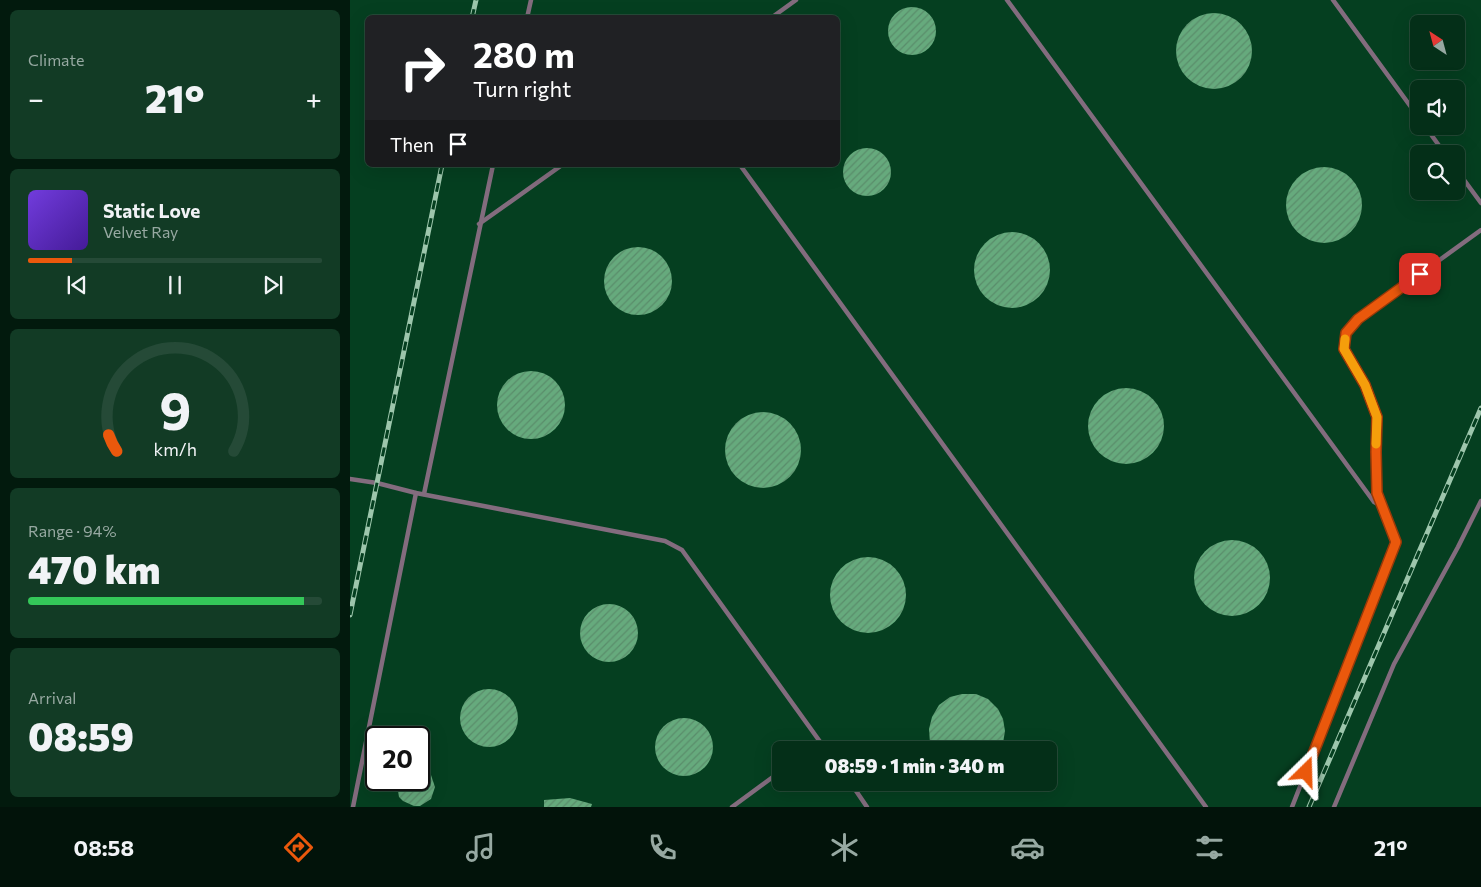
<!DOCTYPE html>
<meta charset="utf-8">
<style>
body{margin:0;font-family:Commissioner,sans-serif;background:#123b25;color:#f1f3f6;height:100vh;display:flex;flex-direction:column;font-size:19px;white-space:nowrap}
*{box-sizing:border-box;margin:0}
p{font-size:16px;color:#97a9a2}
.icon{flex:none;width:28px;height:28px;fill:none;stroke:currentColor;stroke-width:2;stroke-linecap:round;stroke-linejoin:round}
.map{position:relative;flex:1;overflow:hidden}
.side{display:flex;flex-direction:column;gap:10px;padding:10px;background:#021a0d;width:350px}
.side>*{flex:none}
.hud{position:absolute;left:15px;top:15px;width:475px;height:152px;border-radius:8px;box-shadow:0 5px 20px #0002,0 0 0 1px #254a37;background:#202124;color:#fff;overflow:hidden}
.needle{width:32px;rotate:324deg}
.controls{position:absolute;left:1060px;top:15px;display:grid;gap:10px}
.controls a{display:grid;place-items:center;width:55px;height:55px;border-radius:8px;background:#042f18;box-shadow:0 5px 20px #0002,0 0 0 1px #254a37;font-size:25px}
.speed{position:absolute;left:15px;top:726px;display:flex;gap:10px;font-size:25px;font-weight:700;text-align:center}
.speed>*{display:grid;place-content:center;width:65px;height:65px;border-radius:50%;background:#042f18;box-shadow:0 5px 20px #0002,0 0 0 1px #254a37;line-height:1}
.speed .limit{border:2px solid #111;border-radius:8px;background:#fff;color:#111}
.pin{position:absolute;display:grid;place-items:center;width:42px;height:42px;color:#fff;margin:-21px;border-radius:10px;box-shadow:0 2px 8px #0006}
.me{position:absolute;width:55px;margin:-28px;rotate:22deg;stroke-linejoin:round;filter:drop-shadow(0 0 4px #0008)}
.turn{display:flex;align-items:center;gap:18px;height:105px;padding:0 25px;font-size:22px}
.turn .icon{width:65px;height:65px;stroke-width:2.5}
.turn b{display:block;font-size:35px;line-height:42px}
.then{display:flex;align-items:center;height:48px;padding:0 25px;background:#0003;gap:10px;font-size:19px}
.big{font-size:38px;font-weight:800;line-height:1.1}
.side .widget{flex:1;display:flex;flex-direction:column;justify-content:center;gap:8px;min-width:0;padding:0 18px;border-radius:8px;background:#123b25}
.side .dial{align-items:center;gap:0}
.dial svg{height:130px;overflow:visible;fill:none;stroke:#254a37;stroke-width:7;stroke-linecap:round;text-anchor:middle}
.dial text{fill:#f1f3f6;stroke:none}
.song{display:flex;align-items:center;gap:15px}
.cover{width:60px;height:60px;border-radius:8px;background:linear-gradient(135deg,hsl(260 70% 55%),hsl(260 70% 35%))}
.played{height:5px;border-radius:2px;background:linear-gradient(90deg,#ea580c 15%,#254a37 15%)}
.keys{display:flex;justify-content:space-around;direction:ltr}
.heat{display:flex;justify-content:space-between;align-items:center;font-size:28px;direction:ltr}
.charge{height:8px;border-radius:4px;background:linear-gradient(90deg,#34c759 94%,#254a37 0)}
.trip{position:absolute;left:422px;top:741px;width:285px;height:50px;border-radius:8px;background:#042f18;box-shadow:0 5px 20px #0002,0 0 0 1px #254a37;font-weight:800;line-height:50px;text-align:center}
.menu{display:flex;height:80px;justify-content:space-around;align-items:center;background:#02130a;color:#97a9a2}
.menu .icon{width:35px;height:35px}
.menu .on{color:#ea580c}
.menu b{font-size:22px;color:#f1f3f6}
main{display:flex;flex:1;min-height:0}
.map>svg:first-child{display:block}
.building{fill:url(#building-hatch)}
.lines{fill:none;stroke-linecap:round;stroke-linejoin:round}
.lane{stroke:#836c7e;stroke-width:4.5}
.rail-casing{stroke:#9dc6ac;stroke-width:5}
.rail{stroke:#053f20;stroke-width:3;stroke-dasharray:9;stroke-linecap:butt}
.route-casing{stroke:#983908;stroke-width:12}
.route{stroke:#ea580c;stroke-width:9}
.slow{stroke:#f59e0b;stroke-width:9}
</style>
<main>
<section class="side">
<div class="widget"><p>Climate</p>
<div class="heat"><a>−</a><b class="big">21°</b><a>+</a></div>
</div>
<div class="widget">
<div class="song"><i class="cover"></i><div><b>Static Love</b><p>Velvet Ray</p></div></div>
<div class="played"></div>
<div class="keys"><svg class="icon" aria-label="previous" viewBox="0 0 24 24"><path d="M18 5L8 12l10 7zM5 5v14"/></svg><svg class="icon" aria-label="pause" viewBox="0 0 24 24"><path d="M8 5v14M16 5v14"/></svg><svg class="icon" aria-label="next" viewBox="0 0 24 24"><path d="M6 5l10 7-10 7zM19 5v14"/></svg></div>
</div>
<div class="widget dial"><svg viewBox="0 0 100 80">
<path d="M14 69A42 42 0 1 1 86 69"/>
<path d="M14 69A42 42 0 0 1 9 59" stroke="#ea580c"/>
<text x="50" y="56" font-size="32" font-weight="700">9</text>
<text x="50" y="72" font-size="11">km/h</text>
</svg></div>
<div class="widget"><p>Range · 94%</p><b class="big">470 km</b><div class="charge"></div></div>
<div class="widget"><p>Arrival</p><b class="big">08:59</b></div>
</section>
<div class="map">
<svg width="1131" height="807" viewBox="0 0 1131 807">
<defs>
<pattern id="building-hatch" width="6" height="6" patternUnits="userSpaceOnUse" patternTransform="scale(1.25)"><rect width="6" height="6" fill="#66aa7d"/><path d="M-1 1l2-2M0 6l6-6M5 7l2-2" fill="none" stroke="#5a8d6b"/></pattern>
</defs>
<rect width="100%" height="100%" fill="#053f20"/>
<!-- building -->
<g class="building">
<circle cx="562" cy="31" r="24"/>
<circle cx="864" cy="51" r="38"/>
<circle cx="517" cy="172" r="24"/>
<circle cx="974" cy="205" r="38"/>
<circle cx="662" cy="270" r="38"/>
<circle cx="288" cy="281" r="34"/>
<circle cx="181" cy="405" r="34"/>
<circle cx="776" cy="426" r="38"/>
<circle cx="413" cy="450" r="38"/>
<circle cx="882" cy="578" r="38"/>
<circle cx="518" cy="595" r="38"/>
<circle cx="259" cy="633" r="29"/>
<circle cx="139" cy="718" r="29"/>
<polygon points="612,694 626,694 638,699 648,709 653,719 655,731 653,743 650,750 584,750 580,743 579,729 582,717 589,705 600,697"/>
<circle cx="334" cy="747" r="29"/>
<polygon points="69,768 81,775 85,787 81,799 70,806 64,806 53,801 49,797 47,785 48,780 69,780"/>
<polygon points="220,798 242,804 241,807 194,807 194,800"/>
</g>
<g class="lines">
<!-- lane -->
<g class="lane">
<polyline points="657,0 1024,502 1032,506"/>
<polyline points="983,0 1069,118"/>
<polyline points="177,18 181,0"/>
<polyline points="421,18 446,0"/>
<polyline points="1075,126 1095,154"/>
<polyline points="390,165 856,807"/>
<polyline points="1106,169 1131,203"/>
<polyline points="129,224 212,165"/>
<polyline points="0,479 27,483 66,493 315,541 332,550 476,750"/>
<polyline points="74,494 143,165"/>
<polyline points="461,750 471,743"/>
<polyline points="500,782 517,807"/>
<polyline points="3,807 66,493"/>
<polyline points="382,807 431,771"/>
<polyline points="942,807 1046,542 1027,493 1026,452 1027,417 1015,385 994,349 996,333 1008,319 1131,230"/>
<polyline points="984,807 1044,664 1108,547 1131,501"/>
</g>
<defs>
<g id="rail">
<polyline points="122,18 126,0"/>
<polyline points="0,615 92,165"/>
<polyline points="959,807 1131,408"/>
</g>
</defs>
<!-- rail casing -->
<use href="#rail" class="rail-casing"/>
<!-- rail -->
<use href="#rail" class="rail"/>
</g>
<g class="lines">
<defs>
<polyline id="route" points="956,772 1046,542 1027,493 1026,452 1027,417 1015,385 994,349 996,333 1008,319 1070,274"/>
</defs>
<!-- route casing -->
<use href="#route" class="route-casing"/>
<!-- route -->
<use href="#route" class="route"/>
<!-- slow -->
<polyline class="slow" points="995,339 994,349 1015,385 1027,417 1026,444"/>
</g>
</svg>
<div class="controls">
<a><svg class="needle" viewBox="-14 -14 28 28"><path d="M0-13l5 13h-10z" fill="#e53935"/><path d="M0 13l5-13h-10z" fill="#97a9a2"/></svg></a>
<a><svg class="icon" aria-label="sound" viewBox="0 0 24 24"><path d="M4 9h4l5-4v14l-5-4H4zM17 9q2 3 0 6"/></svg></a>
<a><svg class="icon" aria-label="search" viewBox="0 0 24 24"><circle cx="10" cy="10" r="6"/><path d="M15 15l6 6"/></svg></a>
</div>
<div class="speed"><div class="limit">20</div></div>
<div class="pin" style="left:1070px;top:274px;background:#d93025"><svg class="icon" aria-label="arrive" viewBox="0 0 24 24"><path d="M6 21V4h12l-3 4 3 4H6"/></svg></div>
<svg class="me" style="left:956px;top:772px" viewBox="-20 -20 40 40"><path d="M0-17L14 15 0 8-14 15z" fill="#ea580c" stroke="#fff" stroke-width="4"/></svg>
<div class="trip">08:59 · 1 min · 340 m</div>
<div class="hud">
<div class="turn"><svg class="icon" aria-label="right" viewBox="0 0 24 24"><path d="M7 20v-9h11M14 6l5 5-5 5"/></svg><div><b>280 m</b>Turn right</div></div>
<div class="then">Then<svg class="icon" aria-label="arrive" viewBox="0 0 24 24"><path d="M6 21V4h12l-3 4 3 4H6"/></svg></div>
</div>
</div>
</main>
<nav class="menu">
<b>08:58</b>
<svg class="icon on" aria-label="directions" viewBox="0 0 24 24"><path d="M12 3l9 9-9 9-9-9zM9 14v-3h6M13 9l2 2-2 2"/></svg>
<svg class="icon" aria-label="music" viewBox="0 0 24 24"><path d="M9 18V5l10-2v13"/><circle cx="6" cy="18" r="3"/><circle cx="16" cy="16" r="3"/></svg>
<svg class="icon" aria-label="phone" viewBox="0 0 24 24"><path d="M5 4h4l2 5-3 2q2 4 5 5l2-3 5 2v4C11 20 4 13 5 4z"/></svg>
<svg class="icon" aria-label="climate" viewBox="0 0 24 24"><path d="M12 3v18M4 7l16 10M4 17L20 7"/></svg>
<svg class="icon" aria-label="car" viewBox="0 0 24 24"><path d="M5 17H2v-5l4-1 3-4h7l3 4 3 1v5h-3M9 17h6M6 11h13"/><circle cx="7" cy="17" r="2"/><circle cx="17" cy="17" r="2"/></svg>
<svg class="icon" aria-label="filters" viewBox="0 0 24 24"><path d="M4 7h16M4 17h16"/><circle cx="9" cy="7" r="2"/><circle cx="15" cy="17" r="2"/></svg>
<b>21°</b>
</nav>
